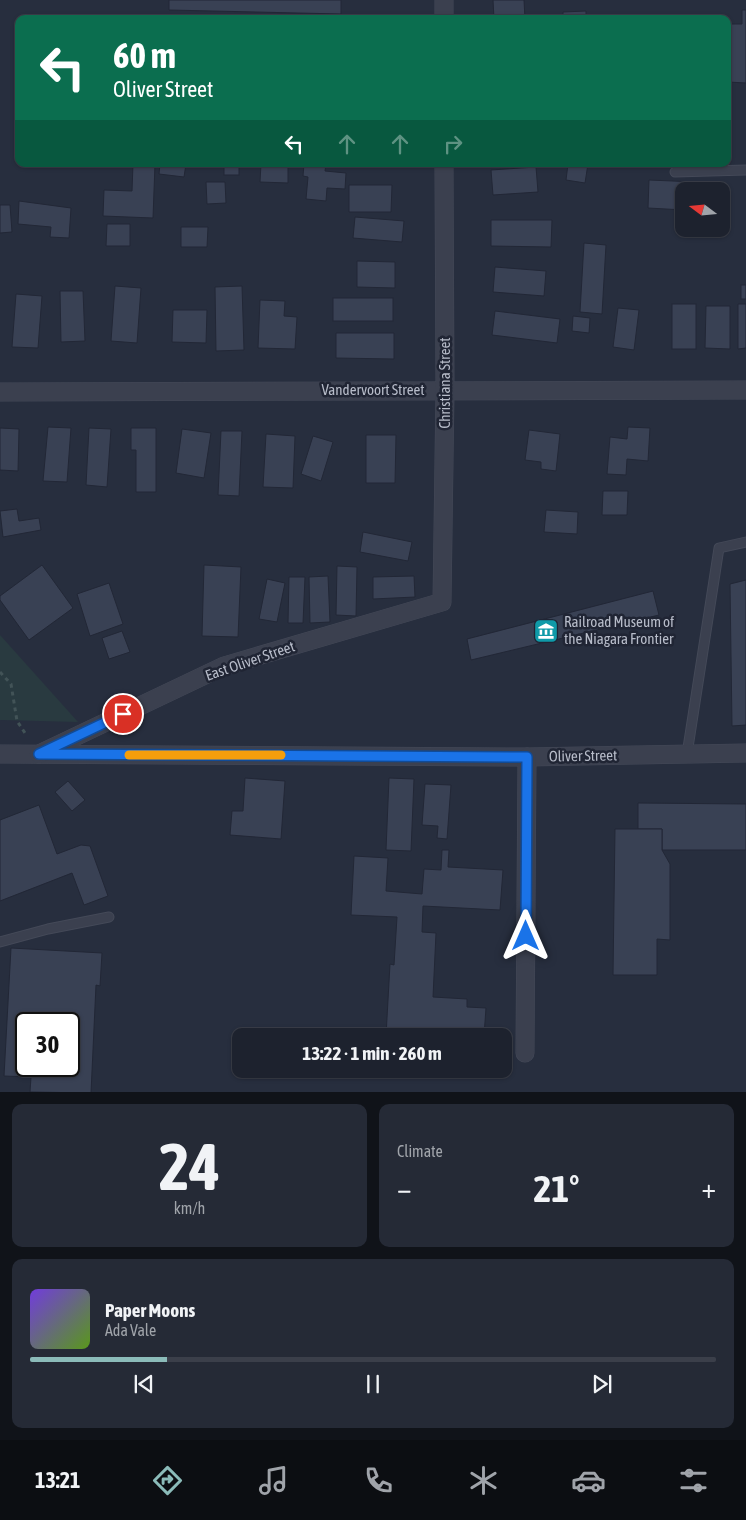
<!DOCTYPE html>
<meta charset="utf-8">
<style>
body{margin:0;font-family:"Asap Condensed",sans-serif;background:#252a36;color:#f1f3f6;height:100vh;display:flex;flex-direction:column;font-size:19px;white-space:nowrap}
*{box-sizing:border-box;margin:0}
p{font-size:16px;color:#a0a4aa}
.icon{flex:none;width:28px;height:28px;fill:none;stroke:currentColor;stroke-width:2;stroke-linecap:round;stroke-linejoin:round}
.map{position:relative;height:1092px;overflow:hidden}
.drawer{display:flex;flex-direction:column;gap:12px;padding:12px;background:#101319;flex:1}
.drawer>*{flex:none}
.guide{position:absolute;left:15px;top:15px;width:716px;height:152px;border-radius:10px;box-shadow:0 1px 4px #0004,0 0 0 1px #3b3f4a;background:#0b6e4f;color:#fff;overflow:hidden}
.needle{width:32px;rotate:286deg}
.fabs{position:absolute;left:675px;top:182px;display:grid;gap:10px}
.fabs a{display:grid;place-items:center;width:55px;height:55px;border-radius:10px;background:#1d222e;box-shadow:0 1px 4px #0004,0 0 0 1px #3b3f4a;font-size:25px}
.speed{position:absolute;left:15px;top:1012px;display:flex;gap:10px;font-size:25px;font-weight:700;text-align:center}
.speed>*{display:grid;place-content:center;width:65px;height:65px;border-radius:50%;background:#1d222e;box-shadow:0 1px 4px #0004,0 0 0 1px #3b3f4a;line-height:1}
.speed .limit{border:2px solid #111;border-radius:8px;background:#fff;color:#111}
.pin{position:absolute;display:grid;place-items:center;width:42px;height:42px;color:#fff;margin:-21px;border:2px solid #fff;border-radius:50%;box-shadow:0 1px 5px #0007}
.me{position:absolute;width:55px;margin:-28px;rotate:0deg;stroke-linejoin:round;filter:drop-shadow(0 0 4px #0008)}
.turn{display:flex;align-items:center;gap:18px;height:105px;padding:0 15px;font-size:22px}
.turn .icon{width:65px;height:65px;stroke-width:2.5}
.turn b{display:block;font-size:35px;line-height:42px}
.lanes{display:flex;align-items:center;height:48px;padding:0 15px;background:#0003;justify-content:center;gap:25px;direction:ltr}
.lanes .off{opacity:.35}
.big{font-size:38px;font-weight:700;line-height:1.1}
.drawer .tile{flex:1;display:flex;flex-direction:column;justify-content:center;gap:8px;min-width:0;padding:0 18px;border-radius:10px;background:#252a36}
.drawer .dial{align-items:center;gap:0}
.dial b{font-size:65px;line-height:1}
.song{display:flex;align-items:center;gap:15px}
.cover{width:60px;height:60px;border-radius:8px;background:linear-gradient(135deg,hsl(260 70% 55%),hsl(90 70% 35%))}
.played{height:5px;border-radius:2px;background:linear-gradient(90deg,#8bbbb9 20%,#3b3f4a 20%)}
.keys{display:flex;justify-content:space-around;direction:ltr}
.heat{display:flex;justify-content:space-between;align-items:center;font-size:28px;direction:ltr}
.drawer .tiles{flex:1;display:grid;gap:12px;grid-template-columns:1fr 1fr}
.tile:last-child{grid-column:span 2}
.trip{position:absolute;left:232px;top:1028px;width:280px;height:50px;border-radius:10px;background:#1d222e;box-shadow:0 1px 4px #0004,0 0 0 1px #3b3f4a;font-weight:700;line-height:50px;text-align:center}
.dock{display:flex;height:80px;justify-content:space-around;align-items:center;background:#0c0e12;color:#a0a4aa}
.dock .icon{width:35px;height:35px}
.dock .current{color:#8bbbb9}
.dock b{font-size:22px;color:#f1f3f6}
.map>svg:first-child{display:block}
.green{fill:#293a40}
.building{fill:#394154;stroke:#222736;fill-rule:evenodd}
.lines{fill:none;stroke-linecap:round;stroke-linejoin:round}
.service-casing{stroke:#444958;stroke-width:11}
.minor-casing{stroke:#444958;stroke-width:19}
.path{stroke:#425357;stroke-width:3;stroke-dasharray:4 4;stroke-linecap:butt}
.service{stroke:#3b404f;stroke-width:9}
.minor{stroke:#3b404f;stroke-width:18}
.route-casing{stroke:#114b97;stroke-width:12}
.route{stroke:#1a73e8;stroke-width:9}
.slow{stroke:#f59e0b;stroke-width:9}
.labels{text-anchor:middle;stroke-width:5;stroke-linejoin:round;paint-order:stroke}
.street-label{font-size:15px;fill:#b7bcc9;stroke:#202534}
.poi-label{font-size:15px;fill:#b7bcc9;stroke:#202534;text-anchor:start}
</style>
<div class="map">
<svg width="746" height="1093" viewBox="0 0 746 1093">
<rect width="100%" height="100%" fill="#272e3e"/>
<!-- green -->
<polygon class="green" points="0,635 78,722 0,720"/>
<!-- building -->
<g class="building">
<polygon points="169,0 341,0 341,14 169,10"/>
<polygon points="493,0 524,0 525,19 494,19"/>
<polygon points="742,10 746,10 746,83 728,82 728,30 729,24 742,24"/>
<polygon points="586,11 586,19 563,19 563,12"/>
<polygon points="133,164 155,164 153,218 103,216 104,190 132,191"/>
<polygon points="160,164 186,164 184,177 159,174"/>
<rect x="224" y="164" width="15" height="11"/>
<polygon points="261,164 288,164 288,183 260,182"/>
<polygon points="304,164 326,164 325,171 346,173 345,189 327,188 326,201 306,199 308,177 303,176"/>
<polygon points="568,164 588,164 585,183 566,180"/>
<polygon points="536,167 538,192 493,195 491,170"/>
<polygon points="649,180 696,182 696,191 684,191 684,210 648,208"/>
<polygon points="206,182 225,182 226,203 207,204"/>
<polygon points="349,185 392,185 391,212 349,212"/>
<polygon points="19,201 71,208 69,238 50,237 51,227 18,224"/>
<polygon points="0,205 10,205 12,232 0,233"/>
<polygon points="355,217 404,221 402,242 353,238"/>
<polygon points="491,220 552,220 551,247 491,246"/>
<polygon points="107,224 130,224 130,246 106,246"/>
<polygon points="181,227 208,227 207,247 181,247"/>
<polygon points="584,243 606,245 602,314 580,312"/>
<polygon points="357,261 395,262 395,288 357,287"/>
<polygon points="495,267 546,271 544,296 493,292"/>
<rect x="741" y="285" width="5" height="14"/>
<polygon points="115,286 141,288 137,343 111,341"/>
<polygon points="242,286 244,350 216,351 215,287"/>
<polygon points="60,291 83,291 85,341 61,342"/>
<polygon points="16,294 42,296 38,348 12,347"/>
<rect x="333" y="298" width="60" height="23"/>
<polygon points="260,300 285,301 284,316 297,317 295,349 258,348"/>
<rect x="672" y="304" width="24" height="45"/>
<polygon points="738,304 746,304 746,348 738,349"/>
<polygon points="706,306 730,306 730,349 705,348"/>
<polygon points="618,308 639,310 634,350 613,347"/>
<polygon points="173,310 207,310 206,343 172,342"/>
<polygon points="495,311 560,319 557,343 492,335"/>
<polygon points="573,316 590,318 589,333 572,331"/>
<polygon points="336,333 394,333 394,359 336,358"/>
<polygon points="48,427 71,428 67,482 43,481"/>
<polygon points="628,427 650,428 648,461 627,459 626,475 607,474 610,437 627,439"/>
<polygon points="0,428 19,429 18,471 0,470"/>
<polygon points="89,428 111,429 107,487 86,485"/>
<polygon points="131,428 156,428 156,492 136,492 136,450 131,450"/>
<polygon points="182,429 211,433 204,478 176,473"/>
<polygon points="529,430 560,434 556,471 541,469 541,462 525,460"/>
<polygon points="221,431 242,431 239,496 218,495"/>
<polygon points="266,434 295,436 293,488 263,487"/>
<polygon points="366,435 396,435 395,483 366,483"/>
<polygon points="313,436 333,442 321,481 301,474"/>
<polygon points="603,491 628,491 627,515 602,515"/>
<polygon points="17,509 19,521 39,518 41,530 3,537 0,511"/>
<polygon points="546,510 578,512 577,534 544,532"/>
<polygon points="363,532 412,542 408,561 360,552"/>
<polygon points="42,565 73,608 29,640 0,600 0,596"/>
<polygon points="204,565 241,567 238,637 202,636"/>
<polygon points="337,566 357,567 356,616 336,615"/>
<polygon points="328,576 330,622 310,623 309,577"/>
<polygon points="414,576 415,597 373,599 373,577"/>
<polygon points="289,577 305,577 303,623 288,623"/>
<polygon points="267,579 285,583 277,622 259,619"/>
<polygon points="746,580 746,725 732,726 730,584"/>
<polygon points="109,583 123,624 90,636 77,594"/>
<polygon points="653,591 659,615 471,660 467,639"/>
<polygon points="122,631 130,652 109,659 102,638"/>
<polygon points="245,778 285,781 281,839 230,835 232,811 243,811"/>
<polygon points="389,778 414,779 411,851 386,850"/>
<polygon points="68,781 85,800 72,811 55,792"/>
<polygon points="425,784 451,785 447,839 437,838 438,826 422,825"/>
<polygon points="638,803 746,804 746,850 662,850 662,829 638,829"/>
<polygon points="39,805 57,854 81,845 90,846 108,896 84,905 72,873 0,901 0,820"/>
<polygon points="615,829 662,829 662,850 670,864 670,940 657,939 657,975 613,975"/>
<polygon points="442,850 449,850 448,867 503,870 500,910 423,906 422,932 436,933 433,997 467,999 467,1007 486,1008 484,1036 386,1036 390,964 394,965 397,917 351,915 354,856 388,858 386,891 422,894 424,869 441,870"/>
<path d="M11 948 102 953 100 986 96 985 91 1093 30 1092 31 1077 4 1076ZM26 1024H69V1066H26Z"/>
</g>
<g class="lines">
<defs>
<g id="service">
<polyline points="675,172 746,170"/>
<polyline points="687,754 719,548 746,542"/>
<polyline points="0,942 48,929 109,917"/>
</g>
<g id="minor">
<polyline points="444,0 444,19"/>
<polyline points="0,392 746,390"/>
<polyline points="0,754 527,757 746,753"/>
<polyline points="39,754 224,666 442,602 445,390 444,164"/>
<polyline points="525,1053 527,757"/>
</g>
</defs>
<!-- service casing -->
<use href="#service" class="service-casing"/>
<!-- minor casing -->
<use href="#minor" class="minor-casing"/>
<!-- path -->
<polyline class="path" points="0,672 11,684 17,721 27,736"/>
<!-- service -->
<use href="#service" class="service"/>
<!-- minor -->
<use href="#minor" class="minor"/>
</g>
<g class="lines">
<defs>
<polyline id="route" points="123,714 39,754 527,757 526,936"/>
</defs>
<!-- route casing -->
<use href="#route" class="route-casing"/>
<!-- route -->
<use href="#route" class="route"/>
<!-- slow -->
<polyline class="slow" points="129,755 281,755"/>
</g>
<!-- icons -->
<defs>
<symbol id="museum-square" viewBox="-11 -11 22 22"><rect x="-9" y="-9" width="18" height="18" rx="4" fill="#0f9aa8" stroke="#202534"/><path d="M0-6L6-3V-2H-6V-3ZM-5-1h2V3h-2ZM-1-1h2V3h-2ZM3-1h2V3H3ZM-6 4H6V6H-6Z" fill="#fff"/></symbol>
</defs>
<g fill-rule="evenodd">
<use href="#museum-square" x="532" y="617" width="28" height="28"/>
</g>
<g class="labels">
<!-- street labels -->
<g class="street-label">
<text transform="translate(445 383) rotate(-90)" y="5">Christiana Street</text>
<text x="373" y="395">Vandervoort Street</text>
<text transform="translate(250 661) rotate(-19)" y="5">East Oliver Street</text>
<text transform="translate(583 756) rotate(-1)" y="5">Oliver Street</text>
</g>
<!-- poi labels -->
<g class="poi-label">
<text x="564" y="627">Railroad Museum of<tspan x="564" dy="17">the Niagara Frontier</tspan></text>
</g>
</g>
</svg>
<div class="fabs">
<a><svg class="needle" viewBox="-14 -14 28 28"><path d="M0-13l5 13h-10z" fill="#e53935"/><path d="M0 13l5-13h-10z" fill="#a0a4aa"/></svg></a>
</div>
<div class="speed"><div class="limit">30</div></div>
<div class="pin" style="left:123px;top:714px;background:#d93025"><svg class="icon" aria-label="arrive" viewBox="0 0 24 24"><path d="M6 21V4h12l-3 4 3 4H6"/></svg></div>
<svg class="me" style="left:526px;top:936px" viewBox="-20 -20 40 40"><path d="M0-17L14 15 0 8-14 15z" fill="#1a73e8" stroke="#fff" stroke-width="4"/></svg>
<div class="trip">13:22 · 1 min · 260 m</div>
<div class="guide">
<div class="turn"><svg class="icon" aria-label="left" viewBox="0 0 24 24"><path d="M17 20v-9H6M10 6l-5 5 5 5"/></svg><div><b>60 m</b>Oliver Street</div></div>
<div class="lanes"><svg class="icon" aria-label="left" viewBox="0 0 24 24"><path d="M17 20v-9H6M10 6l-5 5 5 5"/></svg><svg class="icon off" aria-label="ahead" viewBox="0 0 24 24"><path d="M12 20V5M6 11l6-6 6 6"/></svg><svg class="icon off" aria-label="ahead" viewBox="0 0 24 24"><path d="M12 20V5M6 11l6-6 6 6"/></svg><svg class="icon off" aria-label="right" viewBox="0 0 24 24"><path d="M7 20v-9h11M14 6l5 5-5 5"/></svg></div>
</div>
</div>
<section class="drawer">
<div class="tiles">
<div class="tile dial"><b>24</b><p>km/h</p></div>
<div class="tile"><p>Climate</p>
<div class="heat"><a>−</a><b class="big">21°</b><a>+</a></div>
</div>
<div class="tile">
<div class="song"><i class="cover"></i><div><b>Paper Moons</b><p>Ada Vale</p></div></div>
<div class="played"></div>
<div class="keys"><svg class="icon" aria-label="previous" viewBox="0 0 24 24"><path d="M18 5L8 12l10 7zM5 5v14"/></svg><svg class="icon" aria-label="pause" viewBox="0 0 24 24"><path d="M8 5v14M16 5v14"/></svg><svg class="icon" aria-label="next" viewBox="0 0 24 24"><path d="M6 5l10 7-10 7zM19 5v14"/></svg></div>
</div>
</div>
</section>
<nav class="dock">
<b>13:21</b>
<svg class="icon current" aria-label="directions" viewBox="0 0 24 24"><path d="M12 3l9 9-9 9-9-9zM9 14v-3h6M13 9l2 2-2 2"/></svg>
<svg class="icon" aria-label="music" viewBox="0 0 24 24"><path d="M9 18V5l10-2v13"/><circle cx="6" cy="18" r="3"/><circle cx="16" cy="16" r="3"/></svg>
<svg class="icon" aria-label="phone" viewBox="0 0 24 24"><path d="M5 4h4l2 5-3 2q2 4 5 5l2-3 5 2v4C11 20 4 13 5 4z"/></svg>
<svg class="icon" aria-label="climate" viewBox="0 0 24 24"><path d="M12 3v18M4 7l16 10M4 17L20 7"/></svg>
<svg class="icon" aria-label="car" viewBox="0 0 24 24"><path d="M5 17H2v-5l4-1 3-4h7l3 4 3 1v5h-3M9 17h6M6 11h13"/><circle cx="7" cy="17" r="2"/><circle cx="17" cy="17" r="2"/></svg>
<svg class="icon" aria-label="filters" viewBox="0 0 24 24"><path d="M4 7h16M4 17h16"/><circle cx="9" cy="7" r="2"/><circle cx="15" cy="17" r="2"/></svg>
</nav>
